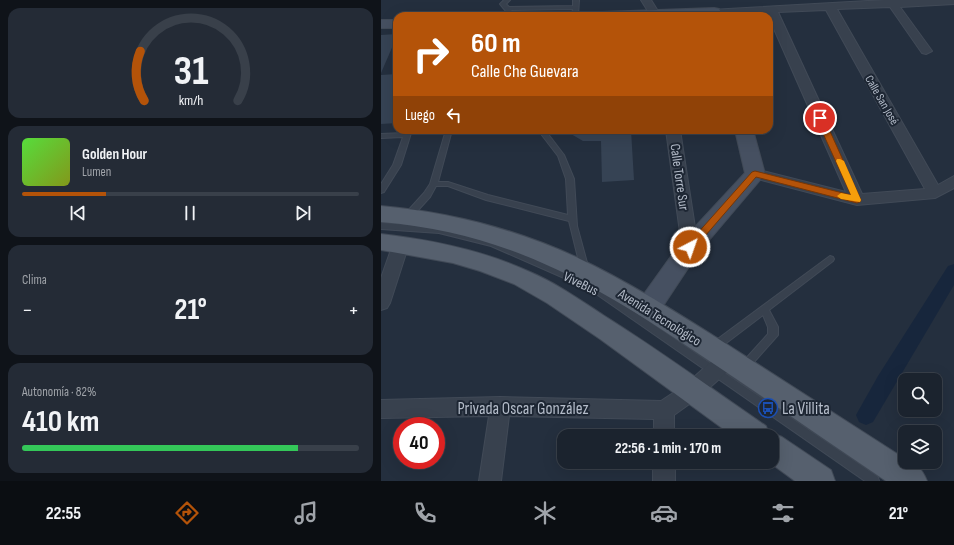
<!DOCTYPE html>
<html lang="es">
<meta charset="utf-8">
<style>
body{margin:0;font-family:"Sofia Sans Condensed",sans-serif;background:#242b36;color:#f1f3f6;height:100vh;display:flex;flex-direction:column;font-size:15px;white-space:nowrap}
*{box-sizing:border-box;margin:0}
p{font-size:13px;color:#a0a4aa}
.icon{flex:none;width:22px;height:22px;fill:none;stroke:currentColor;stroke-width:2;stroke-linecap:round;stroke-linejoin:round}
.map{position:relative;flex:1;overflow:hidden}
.details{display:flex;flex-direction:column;gap:8px;padding:8px;background:#0f1319;width:381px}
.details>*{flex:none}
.top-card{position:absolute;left:12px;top:12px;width:380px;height:122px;border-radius:12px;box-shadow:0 4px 16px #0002,0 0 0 1px #39404a;background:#b45309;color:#fff;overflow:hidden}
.controls{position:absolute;left:517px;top:373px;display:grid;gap:8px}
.controls a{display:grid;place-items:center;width:44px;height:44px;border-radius:8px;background:#1b232e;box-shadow:0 4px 16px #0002,0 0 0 1px #39404a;font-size:20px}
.speed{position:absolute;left:12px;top:417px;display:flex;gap:8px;font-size:20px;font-weight:700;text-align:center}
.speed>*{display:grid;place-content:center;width:52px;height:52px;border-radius:50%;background:#1b232e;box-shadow:0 4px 16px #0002,0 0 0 1px #39404a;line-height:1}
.speed .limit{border:6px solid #d22;background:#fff;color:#111}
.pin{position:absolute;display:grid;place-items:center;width:34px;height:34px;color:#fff;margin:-17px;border:2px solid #fff;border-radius:50%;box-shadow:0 1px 4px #0007}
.me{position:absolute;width:44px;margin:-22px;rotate:41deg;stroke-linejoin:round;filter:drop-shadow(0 0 3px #0008)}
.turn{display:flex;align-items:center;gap:14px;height:84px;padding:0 12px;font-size:18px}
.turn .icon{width:52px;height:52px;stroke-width:2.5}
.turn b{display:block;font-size:28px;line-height:34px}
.then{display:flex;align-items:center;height:38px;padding:0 12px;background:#0003;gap:8px;font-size:15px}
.big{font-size:30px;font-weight:700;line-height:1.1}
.details .widget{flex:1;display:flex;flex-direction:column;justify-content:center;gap:6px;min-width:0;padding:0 14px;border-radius:12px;background:#242b36}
.details .dial{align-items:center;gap:0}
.dial svg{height:104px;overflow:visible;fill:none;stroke:#39404a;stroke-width:7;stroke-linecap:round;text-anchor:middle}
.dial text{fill:#f1f3f6;stroke:none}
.song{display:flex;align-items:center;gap:12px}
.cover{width:48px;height:48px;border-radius:6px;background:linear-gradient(135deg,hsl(110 70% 55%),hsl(70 70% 35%))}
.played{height:4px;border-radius:2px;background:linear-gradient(90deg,#b45309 25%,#39404a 25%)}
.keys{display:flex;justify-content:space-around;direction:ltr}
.heat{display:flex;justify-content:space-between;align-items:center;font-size:22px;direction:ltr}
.charge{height:6px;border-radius:3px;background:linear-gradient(90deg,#34c759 82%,#39404a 0)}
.trip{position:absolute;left:176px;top:429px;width:222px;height:40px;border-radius:12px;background:#1b232e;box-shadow:0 4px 16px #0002,0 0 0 1px #39404a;font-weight:700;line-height:40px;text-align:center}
.menu{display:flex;height:64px;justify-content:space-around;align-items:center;background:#0b0e12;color:#a0a4aa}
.menu .icon{width:28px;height:28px}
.menu .active{color:#b45309}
.menu b{font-size:18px;color:#f1f3f6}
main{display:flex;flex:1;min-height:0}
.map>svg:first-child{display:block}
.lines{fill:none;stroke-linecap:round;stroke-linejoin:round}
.canal{fill:#17263c;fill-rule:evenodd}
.building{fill:#364354}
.lane-casing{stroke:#414a57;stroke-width:2}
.street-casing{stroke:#414a57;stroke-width:2}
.secondary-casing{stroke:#414a57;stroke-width:2}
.primary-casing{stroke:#414a57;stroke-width:2}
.lane{fill:#38414e;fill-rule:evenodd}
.street{fill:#38414e;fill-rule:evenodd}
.secondary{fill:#465061;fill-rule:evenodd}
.primary{fill:#56606e;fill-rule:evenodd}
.route{fill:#b45309;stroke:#753606}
.slow{fill:#f59e0b}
.labels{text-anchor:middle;stroke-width:4;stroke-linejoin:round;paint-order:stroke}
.far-street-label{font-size:12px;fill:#b4bcc9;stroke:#1d2633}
.street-label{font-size:14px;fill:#b4bcc9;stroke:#1d2633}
.near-street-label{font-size:17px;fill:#b4bcc9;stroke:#1d2633}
.near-poi-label{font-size:17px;fill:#b4bcc9;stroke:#1d2633;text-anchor:start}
</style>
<main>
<section class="details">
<div class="widget dial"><svg viewBox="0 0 100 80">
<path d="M14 69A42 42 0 1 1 86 69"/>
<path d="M14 69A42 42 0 0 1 11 31" stroke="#b45309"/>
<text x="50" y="56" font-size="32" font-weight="700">31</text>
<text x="50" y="72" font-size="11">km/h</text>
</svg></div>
<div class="widget">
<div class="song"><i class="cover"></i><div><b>Golden Hour</b><p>Lumen</p></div></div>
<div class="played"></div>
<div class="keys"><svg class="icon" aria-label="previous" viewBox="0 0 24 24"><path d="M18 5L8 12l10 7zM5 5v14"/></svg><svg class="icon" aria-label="pause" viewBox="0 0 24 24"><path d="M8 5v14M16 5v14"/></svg><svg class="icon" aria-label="next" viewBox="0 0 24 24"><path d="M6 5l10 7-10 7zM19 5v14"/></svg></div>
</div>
<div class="widget"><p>Clima</p>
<div class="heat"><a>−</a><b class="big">21°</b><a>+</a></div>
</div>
<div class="widget"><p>Autonomía · 82%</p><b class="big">410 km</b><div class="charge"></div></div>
</section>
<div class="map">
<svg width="573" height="481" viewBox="0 0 573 481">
<rect width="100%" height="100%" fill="#242f3e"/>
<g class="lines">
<!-- canal -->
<polygon class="canal" points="573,264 573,285 492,422 485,425 478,422 475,415 497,376 567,266"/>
</g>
<!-- building -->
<g class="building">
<polygon points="16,34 16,36 0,73 0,35"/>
<polygon points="16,74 16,123 0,124 0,75"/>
<polygon points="190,130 250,130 253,180 221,182 220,141 202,141 190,134"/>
</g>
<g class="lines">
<defs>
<g id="lane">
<polygon points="123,0 129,0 125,4 128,7 192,6 192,0 198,0 197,16 191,16 192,9 130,10 135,16 129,16 119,4"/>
<polygon points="25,130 31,130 20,165 3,192 0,193 0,184 12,165 22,137 0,138 0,134 24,133"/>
<polygon points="65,130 71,130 57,182 67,182 107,195 187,215 185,179 177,156 157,130 164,130 183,155 193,179 196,226 208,270 207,272 201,272 200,270 188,221 105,200 67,186 55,186 49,197 30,218 24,218 23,216 24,214 43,193 49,184"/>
<polygon points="0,223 58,227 112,241 214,285 497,477 498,481 484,481 208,289 110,246 58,233 0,229"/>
<polygon points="449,256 452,257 453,259 452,261 388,310 397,327 397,335 366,370 363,371 360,370 358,367 360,364 387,334 387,327 382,315 336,350 333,351 330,350 328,347 330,344"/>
</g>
<g id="street">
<polygon points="260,0 270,0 280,16 270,16"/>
<path d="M504 0H573V4L519 7 551 51 545 54 541 53 509 7 456 9 557 185 573 176V188L554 198 476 205 369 177 367 174 369 171 374 169 465 192 386 13 333 15 329 14 328 12 329 10ZM445 10 544 189 481 194 397 12Z"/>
<polygon points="285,130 299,130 317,247 315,251 309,253 303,251 301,247"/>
<polygon points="20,238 26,240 28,244 9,303 6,308 0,310 0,278 12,244 14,240"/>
<polygon points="347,351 354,353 356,359 354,365 318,397 293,415 293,436 273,436 273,419 128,416 120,481 98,481 108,416 0,418 0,400 119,397 280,401 304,385 340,353"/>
<rect x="272" y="462" width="22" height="19"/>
</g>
<g id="secondary">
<polygon points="333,8 338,9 340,12 338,15 214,16 216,13 221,12"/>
<rect x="0" y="20" width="16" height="8"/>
<polygon points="354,130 372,130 384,174 317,253 276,315 267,318 258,315 255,308 258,301 301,241 364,173"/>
</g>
<g id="primary">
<path d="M0 206C67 212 134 229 195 257 248 282 298 314 347 345 404 382 461 418 518 455L524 459V462C536 462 542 471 546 481H505C446 441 387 400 327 360 218 287 134 234 0 222Z"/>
<path d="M0 234C51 240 102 250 149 272 175 283 199 300 222 315 278 350 331 389 385 426L388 434 391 433 401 437 450 470 454 481H414L388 462H391V436H352L219 339 166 303 133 284 99 271 72 263 0 250Z"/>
</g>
</defs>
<!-- lane casing -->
<use href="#lane" class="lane-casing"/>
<!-- street casing -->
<use href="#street" class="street-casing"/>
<!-- secondary casing -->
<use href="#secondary" class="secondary-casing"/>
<!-- primary casing -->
<use href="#primary" class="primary-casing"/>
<!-- lane -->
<use href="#lane" class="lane"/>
<!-- street -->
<use href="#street" class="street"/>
<!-- secondary -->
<use href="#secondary" class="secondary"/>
<!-- primary -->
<use href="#primary" class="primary"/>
</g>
<!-- route -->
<polygon class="route" points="439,116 443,118 480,200 479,202 476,203 375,177 312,250 306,250 306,245 371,172 374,171 470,195 435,118"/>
<!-- slow -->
<polygon class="slow" points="456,159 459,159 463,161 480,200 479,202 460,199 456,196 460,193 470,195 455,161"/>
<!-- icons -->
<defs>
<symbol id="bus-ring" viewBox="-11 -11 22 22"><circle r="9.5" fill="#1d2633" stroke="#1a4fb4" stroke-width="1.5"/><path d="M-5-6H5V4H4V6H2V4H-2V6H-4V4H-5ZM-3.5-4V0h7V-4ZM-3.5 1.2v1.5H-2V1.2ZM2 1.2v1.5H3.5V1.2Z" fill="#1a4fb4"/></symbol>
</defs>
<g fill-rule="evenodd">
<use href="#bus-ring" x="376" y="397" width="22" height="22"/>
</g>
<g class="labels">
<!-- far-street labels -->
<g class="far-street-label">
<text transform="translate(501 100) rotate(60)" y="4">Calle San José</text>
</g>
<!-- street labels -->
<g class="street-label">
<text transform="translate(299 177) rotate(82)" y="5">Calle Torre Sur</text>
<text transform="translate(200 283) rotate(26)" y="5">ViveBus</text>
<text transform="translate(279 317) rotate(32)" y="5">Avenida Tecnológico</text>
</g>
<!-- near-street labels -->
<g class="near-street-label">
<text x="142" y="414">Privada Oscar González</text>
</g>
<!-- near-poi labels -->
<g class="near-poi-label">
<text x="401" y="414">La Villita</text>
</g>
</g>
</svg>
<div class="controls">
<a><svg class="icon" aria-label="search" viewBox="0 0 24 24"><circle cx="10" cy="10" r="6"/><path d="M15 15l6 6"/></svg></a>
<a><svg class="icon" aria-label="layers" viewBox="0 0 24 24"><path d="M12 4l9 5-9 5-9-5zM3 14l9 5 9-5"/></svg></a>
</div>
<div class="speed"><div class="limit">40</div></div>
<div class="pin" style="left:439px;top:118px;background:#d93025"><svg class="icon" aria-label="arrive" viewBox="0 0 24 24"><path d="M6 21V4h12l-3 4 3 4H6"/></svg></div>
<svg class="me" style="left:309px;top:247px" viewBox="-20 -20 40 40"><circle r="17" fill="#b45309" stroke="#fff" stroke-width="3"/><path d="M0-11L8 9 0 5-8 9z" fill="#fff"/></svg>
<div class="trip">22:56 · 1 min · 170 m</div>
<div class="top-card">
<div class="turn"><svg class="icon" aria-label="right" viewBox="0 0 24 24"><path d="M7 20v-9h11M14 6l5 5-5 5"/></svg><div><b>60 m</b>Calle Che Guevara</div></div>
<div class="then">Luego<svg class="icon" aria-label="left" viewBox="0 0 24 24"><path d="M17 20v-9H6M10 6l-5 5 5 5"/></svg></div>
</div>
</div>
</main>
<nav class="menu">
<b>22:55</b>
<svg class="icon active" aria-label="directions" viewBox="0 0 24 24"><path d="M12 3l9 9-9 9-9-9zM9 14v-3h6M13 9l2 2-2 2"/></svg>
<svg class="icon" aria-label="music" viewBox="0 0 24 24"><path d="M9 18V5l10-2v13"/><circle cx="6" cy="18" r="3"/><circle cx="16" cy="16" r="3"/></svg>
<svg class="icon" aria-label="phone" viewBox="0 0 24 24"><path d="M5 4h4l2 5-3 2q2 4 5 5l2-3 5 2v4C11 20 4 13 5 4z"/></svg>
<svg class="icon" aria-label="climate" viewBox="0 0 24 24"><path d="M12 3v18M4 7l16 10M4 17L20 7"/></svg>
<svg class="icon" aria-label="car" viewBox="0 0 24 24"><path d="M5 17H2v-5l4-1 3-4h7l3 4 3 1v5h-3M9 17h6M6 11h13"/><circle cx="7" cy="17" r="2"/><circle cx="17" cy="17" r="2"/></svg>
<svg class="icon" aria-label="filters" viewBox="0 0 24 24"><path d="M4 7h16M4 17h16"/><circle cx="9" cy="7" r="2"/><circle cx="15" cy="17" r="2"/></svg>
<b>21°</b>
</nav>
